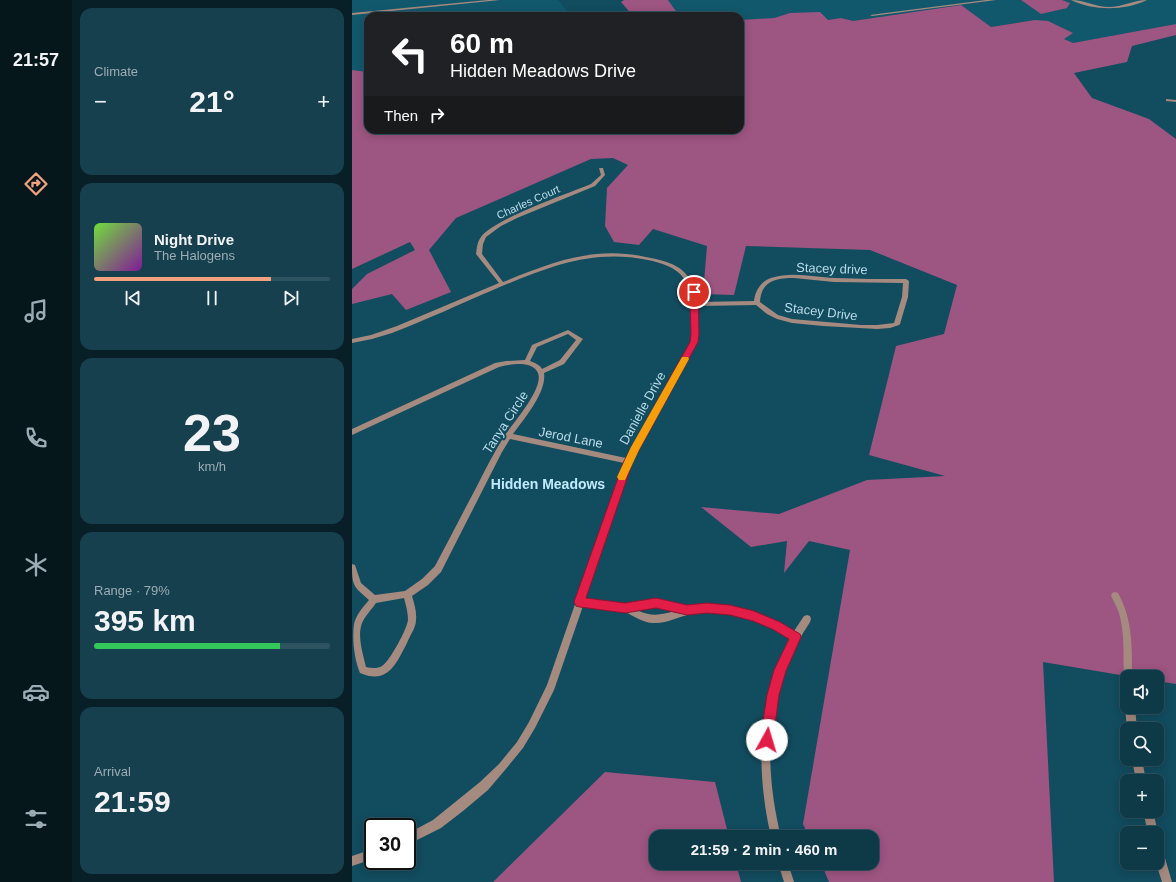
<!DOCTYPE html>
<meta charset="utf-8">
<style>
body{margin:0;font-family:Arial,sans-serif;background:#17404e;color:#f1f3f6;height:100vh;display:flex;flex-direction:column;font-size:15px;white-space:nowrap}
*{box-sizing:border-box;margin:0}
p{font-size:13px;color:#9bacb4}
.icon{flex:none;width:22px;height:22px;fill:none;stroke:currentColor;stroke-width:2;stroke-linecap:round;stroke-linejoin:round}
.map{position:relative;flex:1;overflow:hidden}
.drawer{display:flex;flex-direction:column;gap:8px;padding:8px;background:#081f27;width:280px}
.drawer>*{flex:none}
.hud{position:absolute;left:12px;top:12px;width:380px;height:122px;border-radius:12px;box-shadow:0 2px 10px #0003,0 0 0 1px #2e5360;background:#202124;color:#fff;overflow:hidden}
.tools{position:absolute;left:768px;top:670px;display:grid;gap:8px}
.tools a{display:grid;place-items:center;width:44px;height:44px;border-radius:8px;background:#0e3947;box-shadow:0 2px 10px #0003,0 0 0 1px #2e5360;font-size:20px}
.speed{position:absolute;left:12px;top:818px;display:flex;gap:8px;font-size:20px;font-weight:700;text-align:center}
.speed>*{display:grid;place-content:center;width:52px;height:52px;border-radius:50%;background:#0e3947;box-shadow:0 2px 10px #0003,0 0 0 1px #2e5360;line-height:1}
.speed .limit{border:2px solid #111;border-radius:6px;background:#fff;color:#111}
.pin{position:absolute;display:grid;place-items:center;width:34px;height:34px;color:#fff;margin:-17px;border:2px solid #fff;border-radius:50%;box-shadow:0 1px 4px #0007}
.me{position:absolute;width:44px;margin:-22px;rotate:6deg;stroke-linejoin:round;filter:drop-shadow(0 0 3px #0008)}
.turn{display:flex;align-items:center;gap:14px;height:84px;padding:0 20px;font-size:18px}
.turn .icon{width:52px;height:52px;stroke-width:2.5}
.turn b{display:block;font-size:28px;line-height:34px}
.then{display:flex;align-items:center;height:38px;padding:0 20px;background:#0003;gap:8px;font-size:15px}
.big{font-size:30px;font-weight:600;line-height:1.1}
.drawer .card{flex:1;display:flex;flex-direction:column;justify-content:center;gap:6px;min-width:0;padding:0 14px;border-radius:12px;background:#17404e}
.drawer .dial{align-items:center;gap:0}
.dial b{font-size:52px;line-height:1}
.song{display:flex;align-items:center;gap:12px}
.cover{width:48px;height:48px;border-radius:6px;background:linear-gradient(135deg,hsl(100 70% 55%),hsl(290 70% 35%))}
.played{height:4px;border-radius:2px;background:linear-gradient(90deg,#f2a17e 75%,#2e5360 75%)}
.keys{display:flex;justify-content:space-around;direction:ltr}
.heat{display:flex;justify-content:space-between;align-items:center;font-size:22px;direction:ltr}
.charge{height:6px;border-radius:3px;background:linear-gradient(90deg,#34c759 79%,#2e5360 0)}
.trip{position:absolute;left:297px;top:830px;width:230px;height:40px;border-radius:12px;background:#0e3947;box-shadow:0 2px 10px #0003,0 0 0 1px #2e5360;font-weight:600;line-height:40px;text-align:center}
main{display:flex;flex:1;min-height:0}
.tab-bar{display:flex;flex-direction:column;width:72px;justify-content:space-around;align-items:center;background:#06171c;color:#9bacb4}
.tab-bar .icon{width:28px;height:28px}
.tab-bar .current{color:#f2a17e}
.tab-bar b{font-size:18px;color:#f1f3f6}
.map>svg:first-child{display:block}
.built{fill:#12586d}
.green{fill:#9d5581}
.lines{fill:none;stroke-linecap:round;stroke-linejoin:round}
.minor{fill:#a58a7f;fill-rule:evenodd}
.route{fill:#e11d48;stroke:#92132f}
.slow{fill:#f59e0b}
.labels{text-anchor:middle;stroke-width:4;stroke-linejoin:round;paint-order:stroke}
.far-street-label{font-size:11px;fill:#b9dbe9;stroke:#124c5f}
.street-label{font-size:13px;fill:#b9dbe9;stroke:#124c5f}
.neighbourhood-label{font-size:14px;font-weight:bold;fill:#c1ebfc;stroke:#124c5f}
</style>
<main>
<nav class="tab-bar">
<b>21:57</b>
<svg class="icon current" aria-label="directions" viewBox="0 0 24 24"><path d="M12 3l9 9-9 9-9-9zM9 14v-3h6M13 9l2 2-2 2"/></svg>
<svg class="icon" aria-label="music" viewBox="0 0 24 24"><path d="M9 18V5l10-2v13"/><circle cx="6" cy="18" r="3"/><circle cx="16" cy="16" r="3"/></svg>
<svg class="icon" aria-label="phone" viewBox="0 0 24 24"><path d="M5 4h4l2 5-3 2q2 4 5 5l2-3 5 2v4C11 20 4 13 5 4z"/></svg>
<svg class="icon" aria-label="climate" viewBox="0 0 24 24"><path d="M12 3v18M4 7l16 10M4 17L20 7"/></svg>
<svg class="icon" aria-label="car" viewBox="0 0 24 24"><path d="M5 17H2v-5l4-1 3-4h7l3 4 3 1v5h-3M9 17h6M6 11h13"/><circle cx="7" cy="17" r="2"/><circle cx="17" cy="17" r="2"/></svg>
<svg class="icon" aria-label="filters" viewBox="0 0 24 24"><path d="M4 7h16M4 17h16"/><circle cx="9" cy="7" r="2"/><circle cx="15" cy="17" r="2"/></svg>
</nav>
<section class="drawer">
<div class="card"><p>Climate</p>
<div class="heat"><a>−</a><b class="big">21°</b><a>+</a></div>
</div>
<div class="card">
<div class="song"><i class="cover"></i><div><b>Night Drive</b><p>The Halogens</p></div></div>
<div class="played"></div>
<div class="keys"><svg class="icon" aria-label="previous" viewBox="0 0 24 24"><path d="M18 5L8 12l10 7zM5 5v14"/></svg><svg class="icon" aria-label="pause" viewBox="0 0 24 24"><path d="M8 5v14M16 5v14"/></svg><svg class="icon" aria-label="next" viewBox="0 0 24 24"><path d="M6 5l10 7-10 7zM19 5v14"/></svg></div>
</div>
<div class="card dial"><b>23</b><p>km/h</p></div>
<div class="card"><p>Range · 79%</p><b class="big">395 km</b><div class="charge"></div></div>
<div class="card"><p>Arrival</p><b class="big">21:59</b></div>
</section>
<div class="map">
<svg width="824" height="882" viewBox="0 0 824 882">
<rect width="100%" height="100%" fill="#124c5f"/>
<!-- built -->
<g class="built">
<polygon points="0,0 206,0 216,12 251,13 250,16 16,16 16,72 0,70"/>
<polygon points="316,0 669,0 689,14 718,3 710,0 824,0 824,24 721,43 712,39 721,33 683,20 639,27 609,5 501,21 489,18 476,20 438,13 422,18 388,20 388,16 353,16 353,13 326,15"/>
</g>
<!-- green -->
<g class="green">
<polygon points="272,0 316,0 326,14 353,13 353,16 281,16 269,2"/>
<polygon points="669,0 710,0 718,3 715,8 689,14"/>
<polygon points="609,5 639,27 683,20 696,21 721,33 712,39 721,43 824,24 824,35 780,46 775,62 722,73 740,98 797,119 824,139 824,684 805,681 805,677 780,677 691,662 702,882 477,882 469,863 520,863 520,837 457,837 451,824 498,550 457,541 432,573 435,541 399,547 349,507 427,514 515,480 593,476 517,455 544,346 592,334 605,285 518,250 394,246 382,295 351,294 355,246 301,229 287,245 262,242 253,226 255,188 276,165 261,158 239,159 104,218 77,250 99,292 54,310 40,294 0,304 0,289 15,274 63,250 58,242 0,269 0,70 16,72 16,130 388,130 388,20 422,18 438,13 468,12 476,20 489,18 501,21"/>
<polygon points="253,772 363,782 377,837 304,837 304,863 384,863 389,882 141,882"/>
</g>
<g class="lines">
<!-- minor -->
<g class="minor">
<polygon points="136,0 148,0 0,15 0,13"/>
<polygon points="634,0 644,0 520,16 518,15"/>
<path d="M719 0C732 0 744 7 757 7 770 7 782 0 795 0 773 11 741 11 719 0Z"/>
<polygon points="814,99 824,100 824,102 814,101"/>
<path d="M247 168H251L253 175 243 186 165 218 149 226 134 237 131 244 130 254 151 282C203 261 243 245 299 258 326 263 342 273 345 302L402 301C403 291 409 281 419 278 440 271 462 277 483 278 507 279 530 279 554 279L557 281 556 297 548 324 547 325 538 328 525 329 471 326 440 323 425 319 415 314 404 305 346 306V331L345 342 280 461 233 599 273 604 310 599 335 607 355 604 379 606 401 612 415 618 442 631 452 616 455 615 458 616 459 619 458 622C450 635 441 648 436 662 412 717 415 780 429 837H419C404 772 404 698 438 638 408 621 376 608 340 614 327 616 315 624 301 623 291 623 282 616 273 612 264 609 242 608 231 606L202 690 183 728 171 748 153 770 136 790 111 811 89 828 55 845V834L81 820 128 782 147 764 165 742 177 722 195 685 272 463 158 439 150 452 89 572 76 585 60 596C62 603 65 612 64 620 64 628 58 635 55 643 44 664 36 685 8 673 2 659 0 638 2 624 4 615 11 607 17 600 1 586 0 586 0 564L3 565 9 583 23 595 53 591 70 579 83 566C97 540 110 514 124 488 133 470 142 452 153 435 162 422 192 388 186 373 181 360 157 364 147 367L0 435V429L143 363 154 361 173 360 180 345 216 330 231 339 212 364 192 373C195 392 172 419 161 434L274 458 339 342C341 331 341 320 340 309 338 276 327 267 296 260 239 248 193 268 141 290 108 304 74 320 40 333L20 339 0 343V339L19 335 45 326 147 283 124 254C125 248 125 242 129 237 140 220 217 193 239 184L249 175ZM442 278 482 282 551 283 550 297 542 323 525 325H509L440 319 426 315 408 302C409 281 424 278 442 278ZM216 334 224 340 208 360 190 369C188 365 183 363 178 361L185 347ZM52 598C54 605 56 613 56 620 55 629 38 661 30 666 25 669 19 668 14 667 11 654 5 636 10 623 13 616 20 609 24 603ZM310 607 323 611C309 615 299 617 285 610Z"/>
<path d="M763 592 766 593C781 620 780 648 780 677H775V681L773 680 772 677C771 656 773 634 767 613 765 607 762 602 759 596L760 593Z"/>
<polygon points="775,704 775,707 783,707 785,729 775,729 773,707"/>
<polygon points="780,759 790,759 794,781 784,781"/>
<polygon points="791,811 801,811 806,833 805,836 805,833 796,833"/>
<polygon points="805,843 809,844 810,848 820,882 810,882 804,863"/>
<polygon points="21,849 21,859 0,866 0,856"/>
<polygon points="426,863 436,863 442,882 432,882"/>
</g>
</g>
<!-- route -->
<polygon class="route" points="342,290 346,292 347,334 346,342 281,461 234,598 273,603 304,598 335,605 355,603 378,605 402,611 428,622 448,634 449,637 434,671 427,695 421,740 419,745 415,746 410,745 408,740 415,695 422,670 437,639 420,629 401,621 378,615 355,613 335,615 304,608 273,613 228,607 224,606 222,602 272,461 338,342 339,334 338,292"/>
<!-- slow -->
<polygon class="slow" points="330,357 336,357 337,359 287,450 273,480 267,480 265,477 279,447"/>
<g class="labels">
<!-- far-street labels -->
<g class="far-street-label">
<text transform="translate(176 202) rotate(-24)" y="4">Charles Court</text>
</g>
<!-- street labels -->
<g class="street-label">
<text transform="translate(480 268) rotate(2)" y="5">Stacey drive</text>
<text transform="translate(469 311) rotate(7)" y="5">Stacey Drive</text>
<text transform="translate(290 408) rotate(-61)" y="5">Danielle Drive</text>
<text transform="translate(153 422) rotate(-57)" y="5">Tanya Circle</text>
<text transform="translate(219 437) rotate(11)" y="5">Jerod Lane</text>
</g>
<!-- neighbourhood labels -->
<g class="neighbourhood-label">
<text x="196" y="489">Hidden Meadows</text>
</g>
</g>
</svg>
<div class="tools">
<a><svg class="icon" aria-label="sound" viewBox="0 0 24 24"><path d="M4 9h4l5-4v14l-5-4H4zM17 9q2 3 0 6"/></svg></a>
<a><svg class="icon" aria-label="search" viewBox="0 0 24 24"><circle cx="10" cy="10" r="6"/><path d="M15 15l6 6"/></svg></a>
<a>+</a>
<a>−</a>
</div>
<div class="speed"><div class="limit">30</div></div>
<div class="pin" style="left:342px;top:292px;background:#d93025"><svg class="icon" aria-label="arrive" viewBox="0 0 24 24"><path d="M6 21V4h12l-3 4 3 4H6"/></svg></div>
<svg class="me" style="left:415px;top:740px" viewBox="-20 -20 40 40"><circle r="19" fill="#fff"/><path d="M0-13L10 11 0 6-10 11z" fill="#e11d48"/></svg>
<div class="trip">21:59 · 2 min · 460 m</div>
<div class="hud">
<div class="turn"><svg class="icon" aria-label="left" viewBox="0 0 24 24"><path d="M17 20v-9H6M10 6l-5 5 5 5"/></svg><div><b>60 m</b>Hidden Meadows Drive</div></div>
<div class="then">Then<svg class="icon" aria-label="right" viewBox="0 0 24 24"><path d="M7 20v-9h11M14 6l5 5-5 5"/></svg></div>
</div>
</div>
</main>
